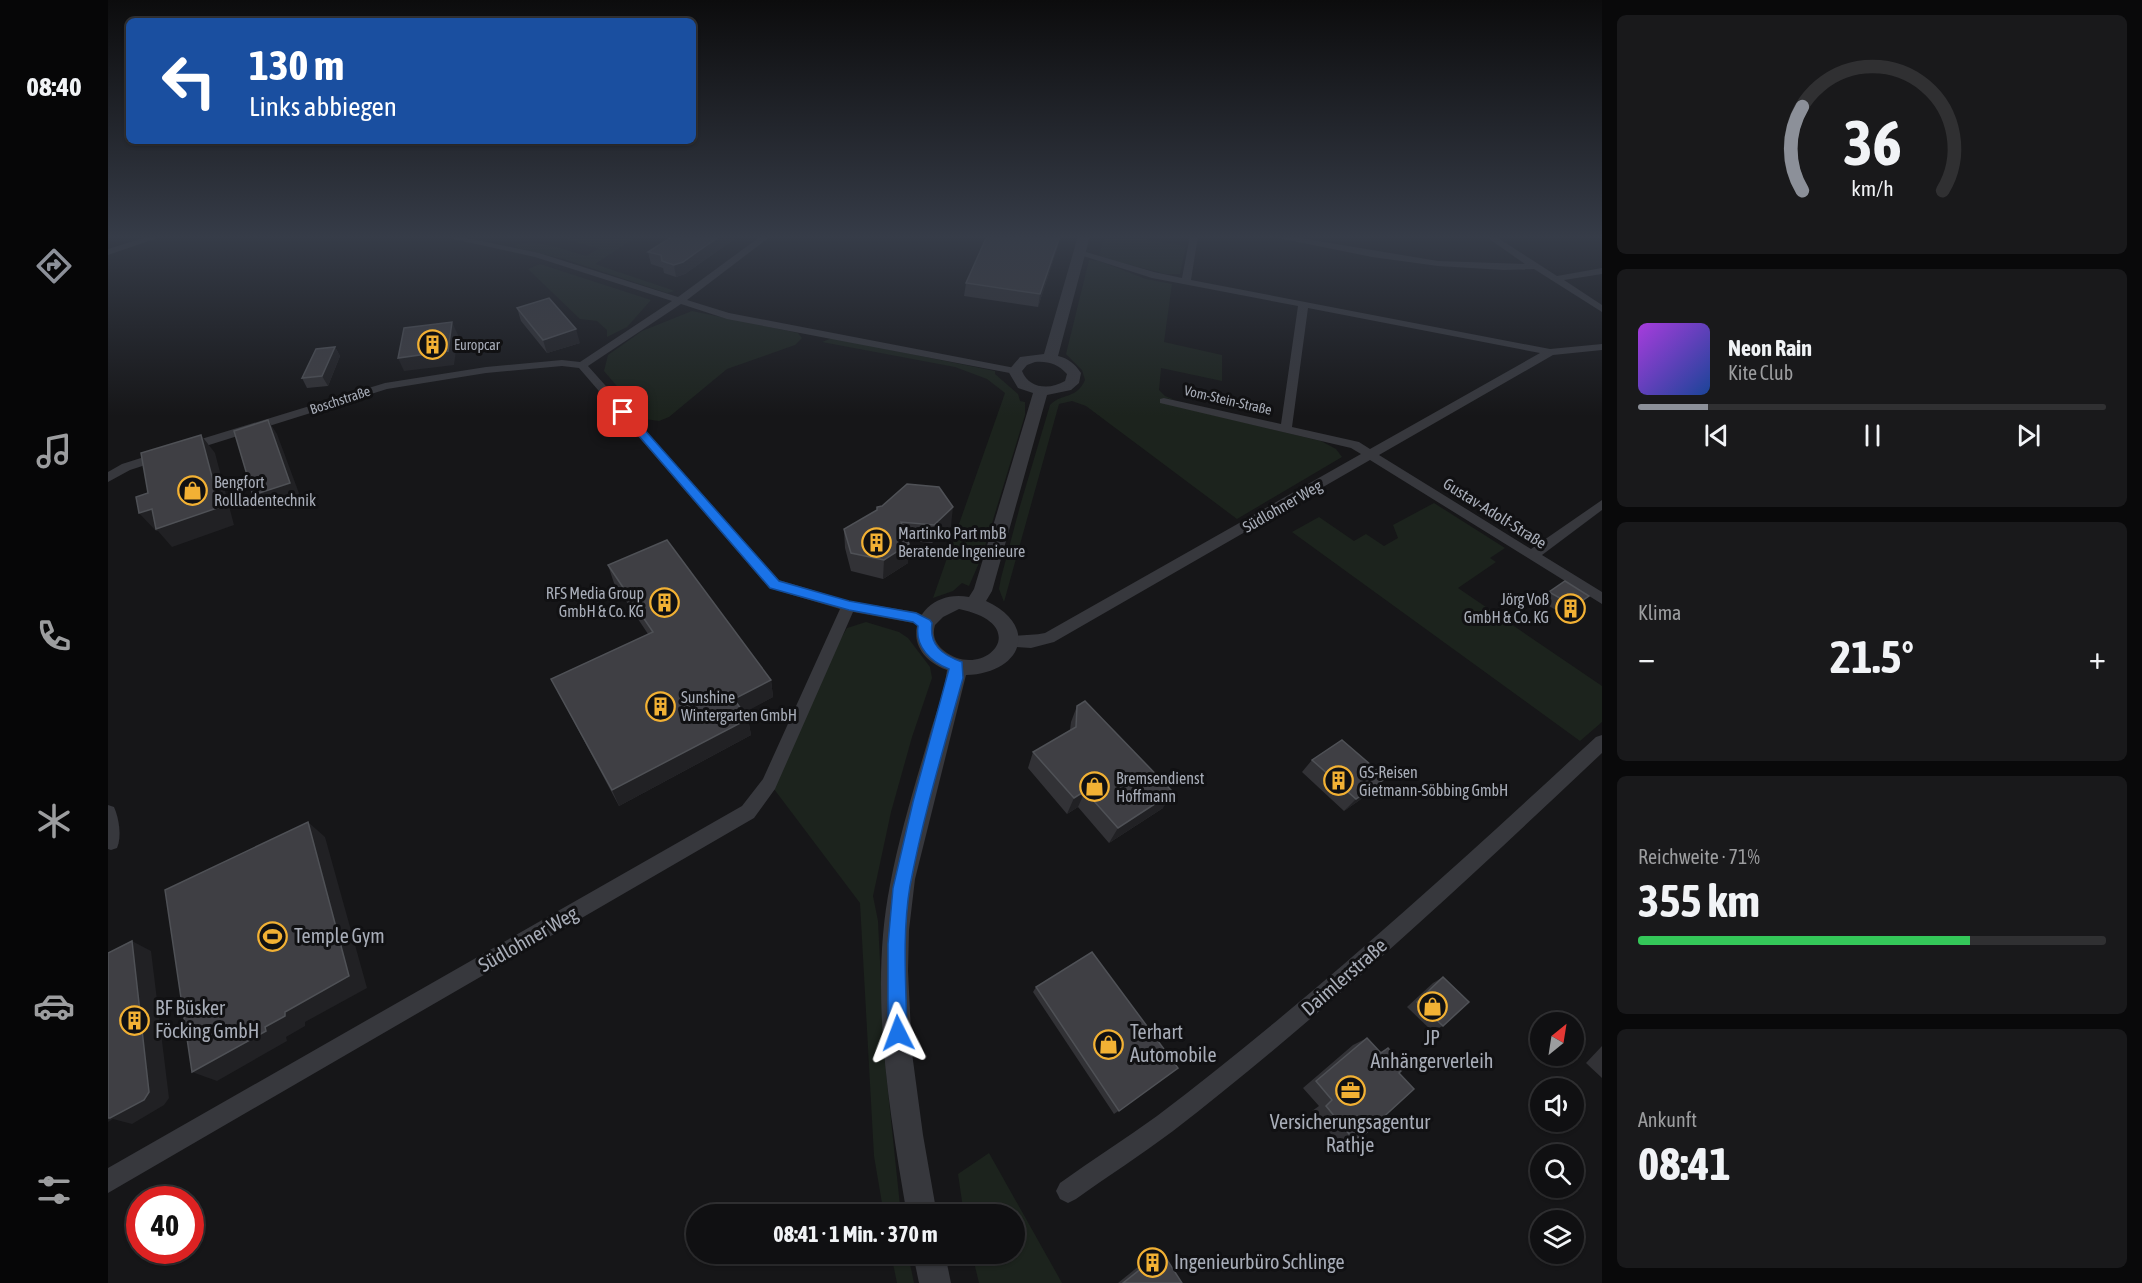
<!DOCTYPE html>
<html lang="de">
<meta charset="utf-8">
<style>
body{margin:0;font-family:"Asap Condensed",sans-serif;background:#19191b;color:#f1f3f6;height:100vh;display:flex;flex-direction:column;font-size:22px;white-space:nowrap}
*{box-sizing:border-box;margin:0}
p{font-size:20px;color:#9c9d9f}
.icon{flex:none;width:33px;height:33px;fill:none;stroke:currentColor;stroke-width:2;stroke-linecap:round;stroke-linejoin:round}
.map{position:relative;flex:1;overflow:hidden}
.side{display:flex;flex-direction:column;gap:15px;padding:15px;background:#09090a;width:540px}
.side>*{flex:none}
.top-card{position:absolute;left:18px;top:18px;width:570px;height:126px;border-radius:9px;box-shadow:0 2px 4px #0004,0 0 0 2px #303032;background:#1a4fa0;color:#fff;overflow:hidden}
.needle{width:39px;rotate:30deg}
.buttons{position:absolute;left:1422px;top:1012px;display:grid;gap:12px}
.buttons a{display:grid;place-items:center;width:54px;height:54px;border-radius:50%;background:#101012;box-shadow:0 2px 4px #0004,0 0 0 2px #303032;font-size:30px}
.speed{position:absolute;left:18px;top:1186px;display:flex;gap:12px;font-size:30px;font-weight:700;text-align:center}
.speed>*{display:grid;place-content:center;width:78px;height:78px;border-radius:50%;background:#101012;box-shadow:0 2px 4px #0004,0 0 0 2px #303032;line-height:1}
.speed .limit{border:9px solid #d22;background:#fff;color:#111}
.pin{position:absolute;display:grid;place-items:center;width:51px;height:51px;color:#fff;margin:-26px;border-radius:12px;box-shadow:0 3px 9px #0006}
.me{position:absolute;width:66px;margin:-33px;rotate:357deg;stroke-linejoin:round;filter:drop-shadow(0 0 4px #0008)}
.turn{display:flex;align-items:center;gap:21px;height:126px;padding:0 24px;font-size:27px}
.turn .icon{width:78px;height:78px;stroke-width:2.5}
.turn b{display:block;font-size:42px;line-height:51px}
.big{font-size:45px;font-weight:700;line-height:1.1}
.side .tile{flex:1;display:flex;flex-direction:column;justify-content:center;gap:9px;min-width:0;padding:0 21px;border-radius:9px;background:#19191b}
.side .dial{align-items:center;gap:0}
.dial svg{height:156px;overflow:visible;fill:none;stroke:#303032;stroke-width:7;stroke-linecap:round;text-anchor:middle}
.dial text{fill:#f1f3f6;stroke:none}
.song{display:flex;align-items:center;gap:18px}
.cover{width:72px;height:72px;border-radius:9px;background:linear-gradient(135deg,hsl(280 70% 55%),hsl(220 70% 35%))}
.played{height:6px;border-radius:3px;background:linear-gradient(90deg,#8c9099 15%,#303032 15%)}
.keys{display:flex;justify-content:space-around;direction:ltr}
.heat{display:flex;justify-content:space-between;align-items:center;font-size:33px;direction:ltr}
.charge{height:9px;border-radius:4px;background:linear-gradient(90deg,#34c759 71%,#303032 0)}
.trip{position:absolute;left:578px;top:1204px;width:339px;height:60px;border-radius:30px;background:#101012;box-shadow:0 2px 4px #0004,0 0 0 2px #303032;font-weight:700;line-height:60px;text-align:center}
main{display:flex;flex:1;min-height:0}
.tabs{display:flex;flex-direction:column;width:108px;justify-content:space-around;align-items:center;background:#060607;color:#9c9d9f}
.tabs .icon{width:42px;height:42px}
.tabs .current{color:#8c9099}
.tabs b{font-size:27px;color:#f1f3f6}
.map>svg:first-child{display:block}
.green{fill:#1c231d}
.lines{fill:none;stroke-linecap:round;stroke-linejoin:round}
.minor{fill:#37383d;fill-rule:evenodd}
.tertiary{fill:#37383d;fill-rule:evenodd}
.wall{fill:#323236}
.shaded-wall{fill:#212124}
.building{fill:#3f3f44;stroke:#4f5156;stroke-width:1.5}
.route{fill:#1a73e8;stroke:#114b97;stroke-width:1.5}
.labels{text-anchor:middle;stroke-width:6;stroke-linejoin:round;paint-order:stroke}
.far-poi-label{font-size:14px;fill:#a8adb8;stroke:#111113;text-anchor:start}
.far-street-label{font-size:14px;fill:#a8adb8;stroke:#111113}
.poi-label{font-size:16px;fill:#a8adb8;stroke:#111113;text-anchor:start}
.street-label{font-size:16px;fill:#a8adb8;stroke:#111113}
.near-poi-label{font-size:20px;fill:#a8adb8;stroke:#111113;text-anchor:start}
.near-street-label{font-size:20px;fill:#a8adb8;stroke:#111113}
</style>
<main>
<nav class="tabs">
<b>08:40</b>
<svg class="icon current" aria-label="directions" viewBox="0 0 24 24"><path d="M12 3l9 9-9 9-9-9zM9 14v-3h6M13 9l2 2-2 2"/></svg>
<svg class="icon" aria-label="music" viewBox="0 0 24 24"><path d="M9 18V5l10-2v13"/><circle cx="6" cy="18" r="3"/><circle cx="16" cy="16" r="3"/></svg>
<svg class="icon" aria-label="phone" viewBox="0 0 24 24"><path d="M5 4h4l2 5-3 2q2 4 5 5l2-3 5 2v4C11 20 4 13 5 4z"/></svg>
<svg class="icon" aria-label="climate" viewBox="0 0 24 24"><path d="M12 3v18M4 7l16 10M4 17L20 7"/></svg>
<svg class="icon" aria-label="car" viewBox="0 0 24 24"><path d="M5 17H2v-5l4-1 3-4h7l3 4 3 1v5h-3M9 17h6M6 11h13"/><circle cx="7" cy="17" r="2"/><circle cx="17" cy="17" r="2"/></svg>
<svg class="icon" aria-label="filters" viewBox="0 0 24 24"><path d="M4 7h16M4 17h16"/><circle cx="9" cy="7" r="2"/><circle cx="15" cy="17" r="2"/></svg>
</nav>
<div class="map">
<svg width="1494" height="1283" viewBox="0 0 1494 1283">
<rect width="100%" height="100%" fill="#161618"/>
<!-- green -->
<g class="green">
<path d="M465 236H530L487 264 567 291 559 293 459 260 406 247C418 235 462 251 478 256L490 249 460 239Z"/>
<polygon points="996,236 1019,236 1078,246 1072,274 1058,274 991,257"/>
<path d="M981 260 991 261 1038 279 1064 284 1056 342 1114 355V381L1053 368 1051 390 1057 396 1067 400 1056 398 1055 403 1213 441 1228 449 1234 457 1129 519 978 406 964 401 951 404 896 602 891 589 893 578 912 506 942 405C955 392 968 400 977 380L974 370 958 354Z"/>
<polygon points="432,264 543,300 519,327 499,337 499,330 489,321 472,319 420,269"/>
<polygon points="584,311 681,331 690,333 694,338 687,345 619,369 561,417 551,421 537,419 496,371 500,355 534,331"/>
<polygon points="724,338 887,371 887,374 910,394 912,401 917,402 917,415 874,556 861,586 854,583 845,591 825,598 897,393 879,379 847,367 714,342"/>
<polygon points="1326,503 1397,548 1382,558 1388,562 1350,588 1494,686 1494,722 1472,741 1184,532 1211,517 1246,541 1258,534 1276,546 1290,538 1285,525"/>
<polygon points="758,622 791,632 800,638 822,667 824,678 804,737 783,812 765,896 770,921 777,1063 793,1215 776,1215 766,1156 752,903 663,785 722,657 739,628"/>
<polygon points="881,1153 954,1283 871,1283 864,1254 906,1254 906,1215 856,1215 850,1174"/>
<polygon points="783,1254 800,1254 806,1283 789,1283"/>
</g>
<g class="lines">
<!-- minor -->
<g class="minor">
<polygon points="42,236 55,236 0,255 0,249"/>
<polygon points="332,236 349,236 431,253 570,297 653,236 663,236 579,300 621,313 907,368 912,371 907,374 619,319 573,304 480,366 671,580 741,601 808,612 823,619 825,623 823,627 818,629 805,623 745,612 667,789 646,818 0,1193 0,1168 634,806 655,779 732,609 661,588 471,368 454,366 378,373 279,389 85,450 77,450 77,444 277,383 378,367 454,360 472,362 564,301 427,257"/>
<path d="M1082 236H1090L1083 280 1442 349 1494 344V350L1445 355 1271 455 1423 549 1494 500V510L1434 555 1494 592V604L1262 460 946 642 923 648 896 646 893 642 896 638C909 634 924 636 937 633L1253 454 1243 448 1052 403V399L1056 398 1173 424 1190 306 1044 278 966 253 971 250 1046 272 1074 278ZM1200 308 1432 353 1262 449 1251 442 1184 427Z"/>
<polygon points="1161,236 1180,236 1330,261 1417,264 1377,236 1387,236 1449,276 1494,268 1494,274 1456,280 1494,305 1494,312 1426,269 1396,270 1330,266 1264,257"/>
<polygon points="52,452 56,453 56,459 22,470 0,482 0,472 14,464"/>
<path d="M1494 735V753C1355 884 1216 1014 1065 1131 1033 1155 1000 1176 968 1199L960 1203 952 1199 948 1191 952 1183C984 1160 1017 1139 1049 1116 1203 999 1346 868 1488 737Z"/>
<path d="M0 805 6 807C11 818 14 837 9 848L3 850 0 849Z"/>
</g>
<!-- tertiary -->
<g class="tertiary">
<path d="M970 236H982L950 356C960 358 967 364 973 373L971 383 963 390 939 395 884 591 878 601C932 626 914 673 858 675L807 879 801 930 800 971 804 1053 815 1135 829 1215H799C781 1110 761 991 782 885 791 837 806 788 820 740 826 718 836 694 839 670 783 649 811 587 861 597L866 589 925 393 910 388 900 371 912 357 936 354ZM927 362C940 361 950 364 959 374L957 381C942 390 921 389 914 371L919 365ZM851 609C929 625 875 683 835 650 827 643 824 635 827 625L835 617Z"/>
<polygon points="805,1254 837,1254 843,1283 811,1283"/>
</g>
</g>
<!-- wall -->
<g class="wall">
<polygon points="450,236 465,236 460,239"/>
<polygon points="565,236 631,236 591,264 577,274 568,277 556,273 555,268 543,264 540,252"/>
<polygon points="952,236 949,249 930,307 856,296 858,283"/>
<polygon points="409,308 472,343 439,353 413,321"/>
<polygon points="227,347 232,356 220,386 199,388 194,378"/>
<polygon points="769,510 843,526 824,543 800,541 800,563 775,579 743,571 737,548 736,529"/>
<polygon points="500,565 663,680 665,697 636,712 640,719 643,735 511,806 443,679 540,634 506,583"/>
<polygon points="1441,592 1472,605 1457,615 1432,601"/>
<polygon points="969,706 1055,808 1001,843 970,807 959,814 920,768 925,752 962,730 963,722"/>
<polygon points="1204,760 1266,790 1236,811 1194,772"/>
<polygon points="1335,977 1335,1026 1324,1031 1299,1007 1325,983"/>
<polygon points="928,987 1070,1068 1006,1114 925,992"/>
<polygon points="1259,1038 1272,1052 1280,1048 1291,1073 1246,1140 1232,1145 1204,1111 1211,1106 1195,1088 1245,1045"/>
<polygon points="1494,1046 1494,1078 1478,1063"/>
<polygon points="1054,1252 1074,1283 1010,1283 1047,1253"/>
</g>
<!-- shaded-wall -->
<g class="shaded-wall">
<polygon points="612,236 631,236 591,264 577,274 568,277 566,265 589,252"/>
<polygon points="952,236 949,249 930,307 932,294"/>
<polygon points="344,322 350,335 346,365 296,371 290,358"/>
<polygon points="468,329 472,343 439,353 435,340"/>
<polygon points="227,347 232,356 220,386 214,376"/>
<polygon points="160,420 169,434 192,496 155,509 145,495"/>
<polygon points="93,435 107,453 126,525 64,547 50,531 48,531 31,513 44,509"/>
<polygon points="845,507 843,526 824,543 826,525"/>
<polygon points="801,544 800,563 775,579 776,560"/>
<polygon points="1481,596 1472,605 1457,615 1466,606"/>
<polygon points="663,680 665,697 630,716 626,699"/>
<polygon points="640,719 643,735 511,806 504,790"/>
<polygon points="1278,778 1266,790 1236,811 1248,799"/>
<polygon points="977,791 970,807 959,814 966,798"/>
<polygon points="1065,792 1055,808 1001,843 1010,828"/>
<polygon points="200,822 217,837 259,988 197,1022 197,1026 178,1037 179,1041 109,1081 84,1072 157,1027"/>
<polygon points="24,941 43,951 61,1098 56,1105 24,1124 5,1119 0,1122 0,1109"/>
</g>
<!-- building -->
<g class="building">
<polygon points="565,236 612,236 589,252 575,262 566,265 554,261 553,255 540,252"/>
<polygon points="879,236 952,236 932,294 858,283"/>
<polygon points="441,298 468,329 435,340 409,308"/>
<polygon points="344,322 340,351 290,358 296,328"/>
<polygon points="227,347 214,376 194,378 208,349"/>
<polygon points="160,420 182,483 145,495 126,431"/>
<polygon points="93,435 112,507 48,529 44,509 31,513 28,497 40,493 33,453"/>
<polygon points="799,484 831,487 845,507 826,525 793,522 801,544 776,560 743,553 736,529 769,510 769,507 774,506"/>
<polygon points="559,540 663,680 626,699 640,719 504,790 443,679 545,632 500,565"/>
<polygon points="1457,581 1481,596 1466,606 1441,592"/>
<polygon points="977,701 1065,792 1010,828 977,791 966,798 925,752 968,727 969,706"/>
<polygon points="1234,740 1278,778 1248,799 1204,760"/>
<polygon points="200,822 241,976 177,1012 177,1016 157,1027 158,1031 84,1072 57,890"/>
<polygon points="24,941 41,1092 36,1100 2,1118 0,1118 0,953"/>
<polygon points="984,952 1070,1068 1011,1111 928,987"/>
<polygon points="1335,977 1361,1002 1335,1026 1309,1002"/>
<polygon points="1259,1038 1273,1053 1280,1048 1297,1067 1291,1073 1306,1089 1256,1135 1246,1140 1218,1106 1224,1100 1208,1081"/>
<polygon points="1054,1252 1074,1283 1015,1283"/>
</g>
<!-- sky -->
<linearGradient id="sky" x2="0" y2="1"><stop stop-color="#0c0c0d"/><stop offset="0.57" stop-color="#363c48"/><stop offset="1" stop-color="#363c48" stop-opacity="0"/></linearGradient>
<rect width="1494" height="416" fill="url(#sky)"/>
<!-- route -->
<path class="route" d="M515 409 519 410 671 581 741 601 808 613 822 620 824 623C821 645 834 655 854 662L855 678C836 747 815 816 802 886 794 934 798 984 799 1033L796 1039 790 1042 783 1039 780 1033V944L785 888 805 802 841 669C823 662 807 647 810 626L805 622 741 610 662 588 512 414 510 412Z"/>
<!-- icons -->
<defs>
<symbol id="building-ring" viewBox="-11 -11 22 22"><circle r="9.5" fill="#111113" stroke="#f2b134" stroke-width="1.5"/><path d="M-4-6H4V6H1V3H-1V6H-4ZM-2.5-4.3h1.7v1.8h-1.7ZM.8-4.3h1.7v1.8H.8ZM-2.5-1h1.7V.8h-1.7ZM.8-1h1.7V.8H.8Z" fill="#f2b134"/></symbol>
<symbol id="shop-ring" viewBox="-11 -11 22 22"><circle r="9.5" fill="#111113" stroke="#f2b134" stroke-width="1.5"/><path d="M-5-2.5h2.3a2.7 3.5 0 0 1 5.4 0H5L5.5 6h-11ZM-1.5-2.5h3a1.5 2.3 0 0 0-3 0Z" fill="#f2b134"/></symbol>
<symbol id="stadium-ring" viewBox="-11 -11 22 22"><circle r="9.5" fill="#111113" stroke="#f2b134" stroke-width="1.5"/><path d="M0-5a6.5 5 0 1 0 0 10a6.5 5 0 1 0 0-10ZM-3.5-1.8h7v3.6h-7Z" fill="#f2b134"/></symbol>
<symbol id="office-ring" viewBox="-11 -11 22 22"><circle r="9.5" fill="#111113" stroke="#f2b134" stroke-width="1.5"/><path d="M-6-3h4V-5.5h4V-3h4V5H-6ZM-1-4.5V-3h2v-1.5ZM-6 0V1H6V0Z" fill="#f2b134"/></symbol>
</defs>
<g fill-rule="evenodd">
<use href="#building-ring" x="308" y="328" width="33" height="33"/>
<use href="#shop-ring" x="68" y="474" width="33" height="33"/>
<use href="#building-ring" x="752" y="526" width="33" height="33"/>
<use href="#building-ring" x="540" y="586" width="33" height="33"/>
<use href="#building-ring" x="1446" y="592" width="33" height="33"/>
<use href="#building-ring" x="536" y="690" width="33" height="33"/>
<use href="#building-ring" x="1214" y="764" width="33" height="33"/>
<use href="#shop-ring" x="970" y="770" width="33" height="33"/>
<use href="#stadium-ring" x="148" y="920" width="33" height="33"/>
<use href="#shop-ring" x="1308" y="990" width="33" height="33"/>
<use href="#building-ring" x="10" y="1004" width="33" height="33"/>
<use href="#shop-ring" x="984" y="1028" width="33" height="33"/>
<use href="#office-ring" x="1226" y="1074" width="33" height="33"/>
<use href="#building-ring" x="1028" y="1246" width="33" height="33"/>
</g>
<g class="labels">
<!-- far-poi labels -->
<g class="far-poi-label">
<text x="346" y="350">Europcar</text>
</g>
<!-- far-street labels -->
<g class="far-street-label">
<text transform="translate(232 400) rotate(-18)" y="5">Boschstraße</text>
<text transform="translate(1120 400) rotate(13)" y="5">Vom-Stein-Straße</text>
</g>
<!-- poi labels -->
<g class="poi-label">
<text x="106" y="488">Bengfort<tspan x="106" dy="18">Rollladentechnik</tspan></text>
<text x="790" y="539">Martinko Part mbB<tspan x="790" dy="18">Beratende Ingenieure</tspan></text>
<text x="536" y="599" text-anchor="end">RFS Media Group<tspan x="536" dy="18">GmbH &amp; Co. KG</tspan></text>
<text x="1441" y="605" text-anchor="end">Jörg Voß<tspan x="1441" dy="18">GmbH &amp; Co. KG</tspan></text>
<text x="573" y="703">Sunshine<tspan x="573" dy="18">Wintergarten GmbH</tspan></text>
<text x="1251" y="778">GS-Reisen<tspan x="1251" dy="18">Gietmann-Söbbing GmbH</tspan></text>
<text x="1008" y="784">Bremsendienst<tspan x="1008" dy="18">Hoffmann</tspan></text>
</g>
<!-- street labels -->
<g class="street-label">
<text transform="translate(1174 506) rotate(-30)" y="6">Südlohner Weg</text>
<text transform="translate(1387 513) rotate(32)" y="6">Gustav-Adolf-Straße</text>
</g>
<!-- near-poi labels -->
<g class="near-poi-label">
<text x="186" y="943">Temple Gym</text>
<text x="47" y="1015">BF Büsker<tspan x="47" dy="23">Föcking GmbH</tspan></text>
<text x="1022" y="1039">Terhart<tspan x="1022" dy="23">Automobile</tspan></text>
<text x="1324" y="1045" text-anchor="middle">JP<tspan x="1324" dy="23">Anhängerverleih</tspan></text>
<text x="1242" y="1129" text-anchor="middle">Versicherungsagentur<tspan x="1242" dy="23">Rathje</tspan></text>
<text x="1066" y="1269">Ingenieurbüro Schlinge</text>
</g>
<!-- near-street labels -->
<g class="near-street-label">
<text transform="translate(420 939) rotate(-30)" y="7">Südlohner Weg</text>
<text transform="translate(1236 977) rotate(-41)" y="7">Daimlerstraße</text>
</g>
</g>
</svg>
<div class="buttons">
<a><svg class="needle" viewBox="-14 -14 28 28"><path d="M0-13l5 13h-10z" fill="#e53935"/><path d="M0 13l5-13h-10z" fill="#9c9d9f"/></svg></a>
<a><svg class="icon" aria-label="sound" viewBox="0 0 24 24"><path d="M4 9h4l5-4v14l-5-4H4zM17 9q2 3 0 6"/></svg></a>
<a><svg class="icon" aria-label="search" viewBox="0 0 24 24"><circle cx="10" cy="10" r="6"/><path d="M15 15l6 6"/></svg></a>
<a><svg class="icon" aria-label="layers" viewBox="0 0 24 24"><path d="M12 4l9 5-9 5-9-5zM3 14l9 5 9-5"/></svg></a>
</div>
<div class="speed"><div class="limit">40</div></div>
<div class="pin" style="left:515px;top:412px;background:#d93025"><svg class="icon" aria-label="arrive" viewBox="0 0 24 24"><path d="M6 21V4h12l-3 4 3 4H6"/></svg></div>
<svg class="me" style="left:790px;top:1033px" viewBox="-20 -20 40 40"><path d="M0-17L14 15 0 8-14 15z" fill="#1a73e8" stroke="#fff" stroke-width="4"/></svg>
<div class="trip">08:41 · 1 Min. · 370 m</div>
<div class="top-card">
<div class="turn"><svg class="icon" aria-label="left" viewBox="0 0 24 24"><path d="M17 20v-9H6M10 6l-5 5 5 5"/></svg><div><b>130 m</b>Links abbiegen</div></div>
</div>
</div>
<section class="side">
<div class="tile dial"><svg viewBox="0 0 100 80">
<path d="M14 69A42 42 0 1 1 86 69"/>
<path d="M14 69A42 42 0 0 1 14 26" stroke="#8c9099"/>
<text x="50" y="56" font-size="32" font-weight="700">36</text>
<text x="50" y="72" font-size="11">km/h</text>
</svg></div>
<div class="tile">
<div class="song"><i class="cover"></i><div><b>Neon Rain</b><p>Kite Club</p></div></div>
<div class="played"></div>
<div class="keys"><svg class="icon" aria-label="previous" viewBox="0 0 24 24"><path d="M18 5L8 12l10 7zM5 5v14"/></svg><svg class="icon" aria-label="pause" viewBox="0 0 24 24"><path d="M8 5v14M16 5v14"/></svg><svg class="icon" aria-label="next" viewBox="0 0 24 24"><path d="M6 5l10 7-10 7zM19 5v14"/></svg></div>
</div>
<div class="tile"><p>Klima</p>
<div class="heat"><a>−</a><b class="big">21.5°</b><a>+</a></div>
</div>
<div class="tile"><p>Reichweite · 71%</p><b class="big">355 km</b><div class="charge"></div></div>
<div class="tile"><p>Ankunft</p><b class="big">08:41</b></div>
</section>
</main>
